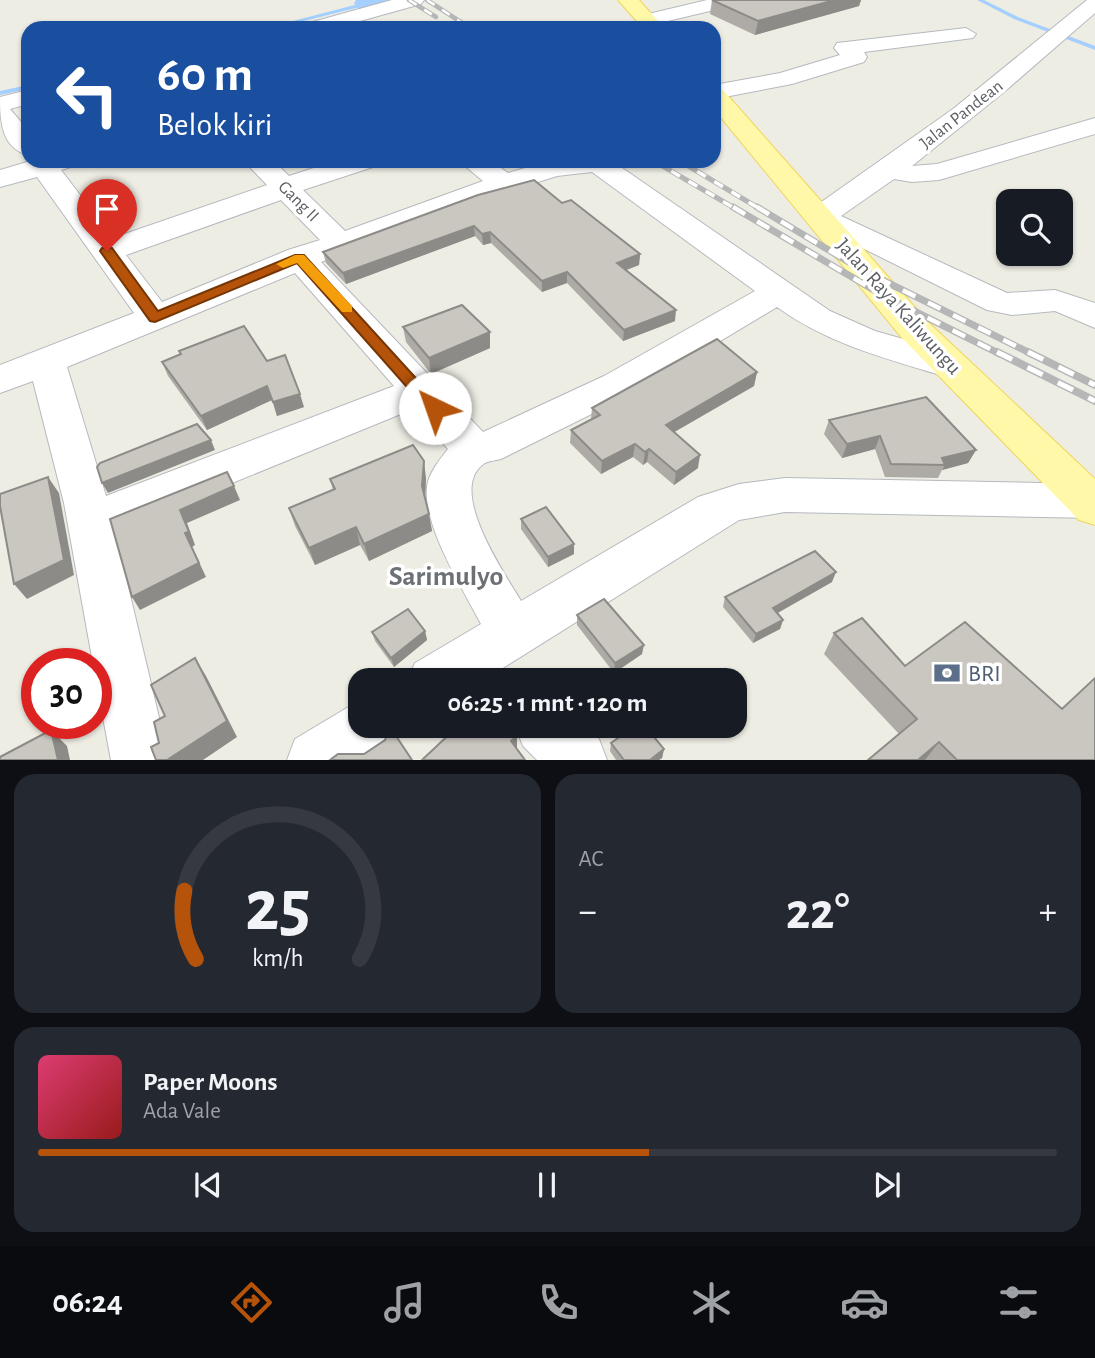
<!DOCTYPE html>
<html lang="id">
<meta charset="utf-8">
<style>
body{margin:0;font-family:"Alegreya Sans",sans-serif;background:#242831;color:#f1f3f6;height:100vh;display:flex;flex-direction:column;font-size:26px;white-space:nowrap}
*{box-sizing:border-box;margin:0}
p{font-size:23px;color:#9ea1a6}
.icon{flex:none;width:38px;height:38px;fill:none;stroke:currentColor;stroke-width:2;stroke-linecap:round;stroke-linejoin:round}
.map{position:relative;height:760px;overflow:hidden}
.sheet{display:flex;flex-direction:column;gap:14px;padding:14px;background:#0d0f14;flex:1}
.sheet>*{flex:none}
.guide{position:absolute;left:21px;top:21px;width:700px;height:147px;border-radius:21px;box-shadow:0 2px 5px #0004;background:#1a4fa0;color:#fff;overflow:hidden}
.controls{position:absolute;left:996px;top:189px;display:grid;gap:14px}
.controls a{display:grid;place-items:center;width:77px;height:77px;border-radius:14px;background:#171b24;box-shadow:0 2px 5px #0004;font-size:35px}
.speed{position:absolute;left:21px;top:648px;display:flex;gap:14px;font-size:35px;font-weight:700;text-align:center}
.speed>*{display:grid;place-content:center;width:91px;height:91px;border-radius:50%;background:#171b24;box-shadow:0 2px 5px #0004;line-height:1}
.speed .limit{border:10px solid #d22;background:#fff;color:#111}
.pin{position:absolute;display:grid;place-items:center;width:60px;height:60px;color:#fff;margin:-72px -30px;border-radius:50% 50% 50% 0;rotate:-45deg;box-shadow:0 0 7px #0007}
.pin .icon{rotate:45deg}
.me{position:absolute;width:77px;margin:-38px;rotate:318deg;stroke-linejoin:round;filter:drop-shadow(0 0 5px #0008)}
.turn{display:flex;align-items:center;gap:24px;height:147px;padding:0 21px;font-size:32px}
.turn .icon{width:91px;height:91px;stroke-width:2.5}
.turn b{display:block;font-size:49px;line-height:60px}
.big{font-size:52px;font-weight:700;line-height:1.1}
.sheet .card{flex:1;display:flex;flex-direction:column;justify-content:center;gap:10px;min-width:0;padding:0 24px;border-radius:21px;background:#242831}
.sheet .dial{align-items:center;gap:0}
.dial svg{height:182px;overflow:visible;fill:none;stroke:#363941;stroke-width:7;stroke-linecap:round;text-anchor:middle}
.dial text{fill:#f1f3f6;stroke:none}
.song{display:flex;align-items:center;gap:21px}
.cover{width:84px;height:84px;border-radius:10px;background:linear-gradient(135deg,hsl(340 70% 55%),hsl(0 70% 35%))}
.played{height:7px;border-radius:4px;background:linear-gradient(90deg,#b45309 60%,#363941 60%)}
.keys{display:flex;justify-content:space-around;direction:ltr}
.heat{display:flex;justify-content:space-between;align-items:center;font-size:38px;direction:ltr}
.sheet .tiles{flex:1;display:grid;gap:14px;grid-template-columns:1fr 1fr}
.card:last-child{grid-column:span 2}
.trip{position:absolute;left:348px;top:668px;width:399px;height:70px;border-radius:21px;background:#171b24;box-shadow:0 2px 5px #0004;font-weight:700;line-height:70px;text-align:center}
.dock{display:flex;height:112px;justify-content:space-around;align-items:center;background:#090b0e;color:#9ea1a6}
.dock .icon{width:49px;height:49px}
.dock .on{color:#b45309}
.dock b{font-size:32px;color:#f1f3f6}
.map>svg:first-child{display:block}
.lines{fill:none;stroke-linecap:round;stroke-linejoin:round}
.stream{fill:#a4cffe;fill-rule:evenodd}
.river{fill:#a4cffe;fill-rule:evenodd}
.minor-casing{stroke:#b6b9be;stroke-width:2}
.major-casing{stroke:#f1d45b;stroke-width:2}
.minor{fill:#fff;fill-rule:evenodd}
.major{fill:#fff8a9;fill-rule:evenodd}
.rail-far3-casing{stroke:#b5b6b6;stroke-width:4.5}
.rail-far2-casing{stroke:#b5b6b6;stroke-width:5}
.rail-far1-casing{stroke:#b5b6b6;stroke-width:7}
.rail-casing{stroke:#b5b6b6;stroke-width:8}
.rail-far3{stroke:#fff;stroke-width:2.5;stroke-dasharray:9;stroke-linecap:butt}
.rail-far2{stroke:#fff;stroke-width:3.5;stroke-dasharray:10;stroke-linecap:butt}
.rail-far1{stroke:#fff;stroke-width:4.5;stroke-dasharray:14;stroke-linecap:butt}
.rail{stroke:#fff;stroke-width:5;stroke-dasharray:17;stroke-linecap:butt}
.wall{fill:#aeaba6}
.shaded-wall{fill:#8d8b87}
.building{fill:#cac7c1;stroke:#8d8b87;stroke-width:2}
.route{fill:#b45309;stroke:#753606;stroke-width:2}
.slow{fill:#f59e0b}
.labels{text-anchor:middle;stroke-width:7;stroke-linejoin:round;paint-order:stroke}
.far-street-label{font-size:18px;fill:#5c5f64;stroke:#fff}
.street-label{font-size:21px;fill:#5c5f64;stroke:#fff}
.near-service-label{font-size:24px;fill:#4e5e75;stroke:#fff;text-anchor:start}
.near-quarter-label{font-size:28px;font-weight:bold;fill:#6d7176;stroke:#fff}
</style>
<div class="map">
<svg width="1095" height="760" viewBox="0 0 1095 760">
<rect width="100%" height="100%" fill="#eeede4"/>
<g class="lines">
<!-- stream -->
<g class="stream">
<polygon points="977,0 984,0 1018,17 1095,46 1095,50 1014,19"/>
<polygon points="370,1 372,4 276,28 266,28"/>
<polygon points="28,85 28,89 0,95 0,91"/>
</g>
<!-- river -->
<polygon class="river" points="356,0 389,0 391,2 386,9 370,12 359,10 354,3"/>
<defs>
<g id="minor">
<polygon points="392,0 424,0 421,4 335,28 302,28 305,24"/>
<polygon points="707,0 742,0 739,4 647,26 637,20 640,16"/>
<polygon points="1087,0 1095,0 1095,13 1004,92 912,166 937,164 1095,118 1095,134 939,180 912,182 894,179 841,216 1007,293 1055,290 1095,303 1095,328 1055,311 1012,315 987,310 810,222 806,216 810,210 953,109"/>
<polygon points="966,28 976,34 973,38 864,52 867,57 864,62 792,84 714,99 714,85 780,73 840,55 834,48 837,43"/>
<path d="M28 90V104L10 109 28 130V155C1 148 0 120 0 97Z"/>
<path d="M28 159 75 161 71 167 61 170 113 238 267 185 244 161H274L289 176 335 161H377L373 167 303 190 345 231 483 181 459 161H491L508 173 549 161H612L830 311 875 331 963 356 969 365 963 374 950 378 937 374C880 357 825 342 777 307L632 394 501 459C497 460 489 461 485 463 445 488 505 574 521 601L698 497 739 484 785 478 1090 484 1095 486V518L785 512 739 520 482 681H407L415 663 481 624C463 589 423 527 427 487 428 474 440 459 448 449L413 409 115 531 169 760H111L96 680V663H93L64 503 33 381 0 393V365L134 313 37 177 0 187V170L27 162ZM592 172 755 291 604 376 483 432 321 262 522 187 557 176ZM281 200 320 240 288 250 162 302 126 255ZM295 273 394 386 106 496 67 367Z"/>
<polygon points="360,700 360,726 394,726 386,746 366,760 287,760 295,739"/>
<polygon points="515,726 584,726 599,739 607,760 537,760 523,746"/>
</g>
<g id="major">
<polygon points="618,0 639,0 664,28 643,28"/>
<polygon points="714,87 722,89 928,322 1095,479 1095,525 1079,520 902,338 714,109"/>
</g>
</defs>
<!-- minor casing -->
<use href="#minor" class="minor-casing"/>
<!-- major casing -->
<use href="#major" class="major-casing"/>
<!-- minor -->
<use href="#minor" class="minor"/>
<!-- major -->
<use href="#major" class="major"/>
<defs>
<g id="rail-far3">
<polyline points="409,0 436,17"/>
<polyline points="427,0 470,28"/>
</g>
<g id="rail-far2">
<polyline points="654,161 736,209"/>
<polyline points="680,161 760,209"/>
</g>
<g id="rail-far1">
<polyline points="733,207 884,296 1000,354"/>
<polyline points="757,207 862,270 1032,354"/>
</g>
<g id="rail">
<polyline points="997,352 1095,401"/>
<polyline points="1028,352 1095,385"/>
</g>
</defs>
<!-- rail-far3 casing -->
<use href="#rail-far3" class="rail-far3-casing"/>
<!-- rail-far2 casing -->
<use href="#rail-far2" class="rail-far2-casing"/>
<!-- rail-far1 casing -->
<use href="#rail-far1" class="rail-far1-casing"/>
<!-- rail casing -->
<use href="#rail" class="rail-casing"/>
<!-- rail-far3 -->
<use href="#rail-far3" class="rail-far3"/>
<!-- rail-far2 -->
<use href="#rail-far2" class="rail-far2"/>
<!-- rail-far1 -->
<use href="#rail-far1" class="rail-far1"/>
<!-- rail -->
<use href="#rail" class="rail"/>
</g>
<!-- wall -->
<g class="wall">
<polygon points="712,0 861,0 859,6 755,35 710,14"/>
<polygon points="562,203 640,254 639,265 626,270 675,321 623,341 567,283 542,292 491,243 483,245 475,236 346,284 326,263 323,252"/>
<polygon points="403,327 490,348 431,374 406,342"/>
<polygon points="267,361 304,407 277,416 272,400 207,430 168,376 162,362"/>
<polygon points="757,372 754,386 674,432 698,468 674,485 647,462 643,465 633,457 601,474 570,443 571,430 591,419 592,408"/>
<polygon points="829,420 976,450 968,463 942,470 938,478 885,477 875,449 842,458 824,434"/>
<polygon points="426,478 425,498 432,531 369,561 360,545 315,565 295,526 289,508 333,490 330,479"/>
<polygon points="521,519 574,544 574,554 548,567 521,529"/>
<polygon points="832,582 778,613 783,620 780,629 753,643 723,607 725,597"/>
<polygon points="577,615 642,654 614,673 577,625"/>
<polygon points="425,631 427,640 394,667 375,641 372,632"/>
<polygon points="834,633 905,666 1062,709 1095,760 868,760 899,734 824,654"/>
<polygon points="611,743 664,749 662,758 659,760 616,760 610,751"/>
</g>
<!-- shaded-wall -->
<g class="shaded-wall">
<polygon points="835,0 861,0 859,6 755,35 758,21"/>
<polygon points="474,226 475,236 346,284 343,273"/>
<polygon points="490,232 491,243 483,245 482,234"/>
<polygon points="640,254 639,265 616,274 617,263"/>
<polygon points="567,272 567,283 542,292 542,281"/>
<polygon points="676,310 675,321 623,341 624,330"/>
<polygon points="490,332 490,348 431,374 429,358"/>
<polygon points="757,372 754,386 664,438 666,425"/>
<polygon points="267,386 272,400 207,430 201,416"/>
<polygon points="300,394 304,407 277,416 273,402"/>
<polygon points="880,436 875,449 842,458 847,444"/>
<polygon points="211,440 215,450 108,493 102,483"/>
<polygon points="635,444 633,457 601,474 602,461"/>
<polygon points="649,449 647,462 643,465 645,452"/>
<polygon points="976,450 968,463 942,470 945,465 942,458"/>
<polygon points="700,455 698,468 674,485 676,472"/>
<polygon points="424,461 426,478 425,503 422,486"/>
<polygon points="48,477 59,493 74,575 27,599 14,584"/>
<polygon points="234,486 240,500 187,523 195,545 192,547 206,577 140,610 132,597 185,533 180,510"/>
<polygon points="429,514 432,531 369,561 364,544"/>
<polygon points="356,527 360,545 315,565 309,548"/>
<polygon points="574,544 574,554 548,567 548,557"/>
<polygon points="836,572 832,582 770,617 773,608"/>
<polygon points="783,620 780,629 753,643 756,634"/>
<polygon points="425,631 427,640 394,667 391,658"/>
<polygon points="644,645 642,654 614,673 615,663"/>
<polygon points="195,658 206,676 237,737 203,760 167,760"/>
<polygon points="51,730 67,746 70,760 58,760"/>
<polygon points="517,736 517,749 512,755 511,741"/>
<polygon points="939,742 925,760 918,760"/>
<polygon points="664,749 662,758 659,760 650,760"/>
</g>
<!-- building -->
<g class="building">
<polygon points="712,0 835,0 758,21"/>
<polygon points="534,180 562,203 571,200 640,254 617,263 676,310 624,330 567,272 542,281 490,232 482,234 474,226 343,273 323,252 478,195"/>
<polygon points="462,305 490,332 429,358 403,327"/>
<polygon points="244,326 267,361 285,355 300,394 273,402 267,386 201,416 162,362 181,354 179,351"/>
<polygon points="717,339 757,372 666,425 700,455 676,472 649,449 645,452 635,444 602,461 571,430 600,415 592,408"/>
<polygon points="926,397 976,450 942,458 945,465 891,464 880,436 847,444 829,420"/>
<polygon points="197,424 211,440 102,483 97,467 100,463"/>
<polygon points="413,445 424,461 422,486 429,514 364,544 356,527 309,548 289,508 335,489 330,479"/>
<polygon points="227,472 234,486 180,510 189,532 185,533 199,563 132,597 110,519"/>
<polygon points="48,477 64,560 14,584 0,506 0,494"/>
<polygon points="546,507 574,544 548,557 521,519"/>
<polygon points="815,551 836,572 773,608 783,620 756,634 725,597"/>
<polygon points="604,599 644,645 615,663 577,615"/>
<polygon points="408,609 425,631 391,658 372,632"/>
<polygon points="862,618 905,666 965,622 1062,709 1095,678 1095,760 957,760 939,742 918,760 868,760 917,719 834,633"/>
<polygon points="195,658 227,721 167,760 156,760 151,747 159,743 154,722 165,716 151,685"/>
<polygon points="458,726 508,726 517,736 511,741 525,760 422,760"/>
<polygon points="635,726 645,726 664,749 650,760 624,760 611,743"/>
<polygon points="390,727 412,760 330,760 338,754 364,754 385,740"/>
<polygon points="51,730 58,760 0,760 0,757"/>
</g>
<!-- route -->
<polygon class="route" points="102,248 112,248 158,311 295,255 304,255 443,408 441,412 429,412 297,263 155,322 150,321 100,251"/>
<!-- slow -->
<polygon class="slow" points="295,255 304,255 352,306 352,312 342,312 297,263 283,268 276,264"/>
<!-- icons -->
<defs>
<symbol id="bank-bare" viewBox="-9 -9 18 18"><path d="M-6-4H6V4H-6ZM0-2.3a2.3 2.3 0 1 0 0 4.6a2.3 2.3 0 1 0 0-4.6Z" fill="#5c6f8a" stroke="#fff" stroke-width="2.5" paint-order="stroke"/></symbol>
</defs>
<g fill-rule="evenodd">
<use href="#bank-bare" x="928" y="654" width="38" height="38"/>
</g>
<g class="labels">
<!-- far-street labels -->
<g class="far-street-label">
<text transform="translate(961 114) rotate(-38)" y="6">Jalan Pandean</text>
<text transform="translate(299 201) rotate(45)" y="6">Gang II</text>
</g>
<!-- street labels -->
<g class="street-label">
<text transform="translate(899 306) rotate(48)" y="7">Jalan Raya Kaliwungu</text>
</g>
<!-- near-service labels -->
<g class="near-service-label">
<text x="968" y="681">BRI</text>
</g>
<!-- near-quarter labels -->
<g class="near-quarter-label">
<text x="446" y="585">Sarimulyo</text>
</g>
</g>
</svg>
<div class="controls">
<a><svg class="icon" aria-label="search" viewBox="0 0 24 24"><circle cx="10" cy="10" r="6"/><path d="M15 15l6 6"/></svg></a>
</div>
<div class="speed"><div class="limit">30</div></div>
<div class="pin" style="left:107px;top:251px;background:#d93025"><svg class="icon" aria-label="arrive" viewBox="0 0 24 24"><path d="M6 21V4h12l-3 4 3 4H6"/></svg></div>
<svg class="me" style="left:435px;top:408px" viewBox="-20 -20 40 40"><circle r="19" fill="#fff"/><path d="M0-13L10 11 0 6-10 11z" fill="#b45309"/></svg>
<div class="trip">06:25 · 1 mnt · 120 m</div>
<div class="guide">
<div class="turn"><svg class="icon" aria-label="left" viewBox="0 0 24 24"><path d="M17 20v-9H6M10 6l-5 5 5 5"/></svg><div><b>60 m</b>Belok kiri</div></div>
</div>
</div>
<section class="sheet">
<div class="tiles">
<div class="card dial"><svg viewBox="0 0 100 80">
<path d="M14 69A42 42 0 1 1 86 69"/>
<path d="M14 69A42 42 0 0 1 9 39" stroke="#b45309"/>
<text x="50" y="56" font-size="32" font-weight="700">25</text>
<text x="50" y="72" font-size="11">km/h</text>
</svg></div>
<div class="card"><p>AC</p>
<div class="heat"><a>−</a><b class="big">22°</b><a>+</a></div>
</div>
<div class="card">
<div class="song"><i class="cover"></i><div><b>Paper Moons</b><p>Ada Vale</p></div></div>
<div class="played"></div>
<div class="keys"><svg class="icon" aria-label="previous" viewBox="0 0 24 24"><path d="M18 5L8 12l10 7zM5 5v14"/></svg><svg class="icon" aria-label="pause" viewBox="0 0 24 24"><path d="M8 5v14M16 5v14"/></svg><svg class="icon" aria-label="next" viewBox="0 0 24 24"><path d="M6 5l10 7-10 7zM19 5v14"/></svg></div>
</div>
</div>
</section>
<nav class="dock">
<b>06:24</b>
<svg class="icon on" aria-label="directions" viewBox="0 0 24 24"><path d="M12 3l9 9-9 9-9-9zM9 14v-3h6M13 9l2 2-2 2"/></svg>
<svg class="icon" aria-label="music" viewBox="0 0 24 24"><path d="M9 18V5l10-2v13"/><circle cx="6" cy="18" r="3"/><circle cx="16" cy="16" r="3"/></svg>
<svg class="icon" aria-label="phone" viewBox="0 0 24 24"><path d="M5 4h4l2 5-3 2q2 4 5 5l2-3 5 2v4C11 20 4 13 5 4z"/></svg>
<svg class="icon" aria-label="climate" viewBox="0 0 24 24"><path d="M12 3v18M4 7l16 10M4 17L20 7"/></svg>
<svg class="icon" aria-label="car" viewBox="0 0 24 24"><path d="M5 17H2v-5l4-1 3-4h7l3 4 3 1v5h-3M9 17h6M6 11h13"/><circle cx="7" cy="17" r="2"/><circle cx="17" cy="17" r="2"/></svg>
<svg class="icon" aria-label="filters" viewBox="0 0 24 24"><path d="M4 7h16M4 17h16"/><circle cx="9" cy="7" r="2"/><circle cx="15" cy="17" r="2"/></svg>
</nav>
